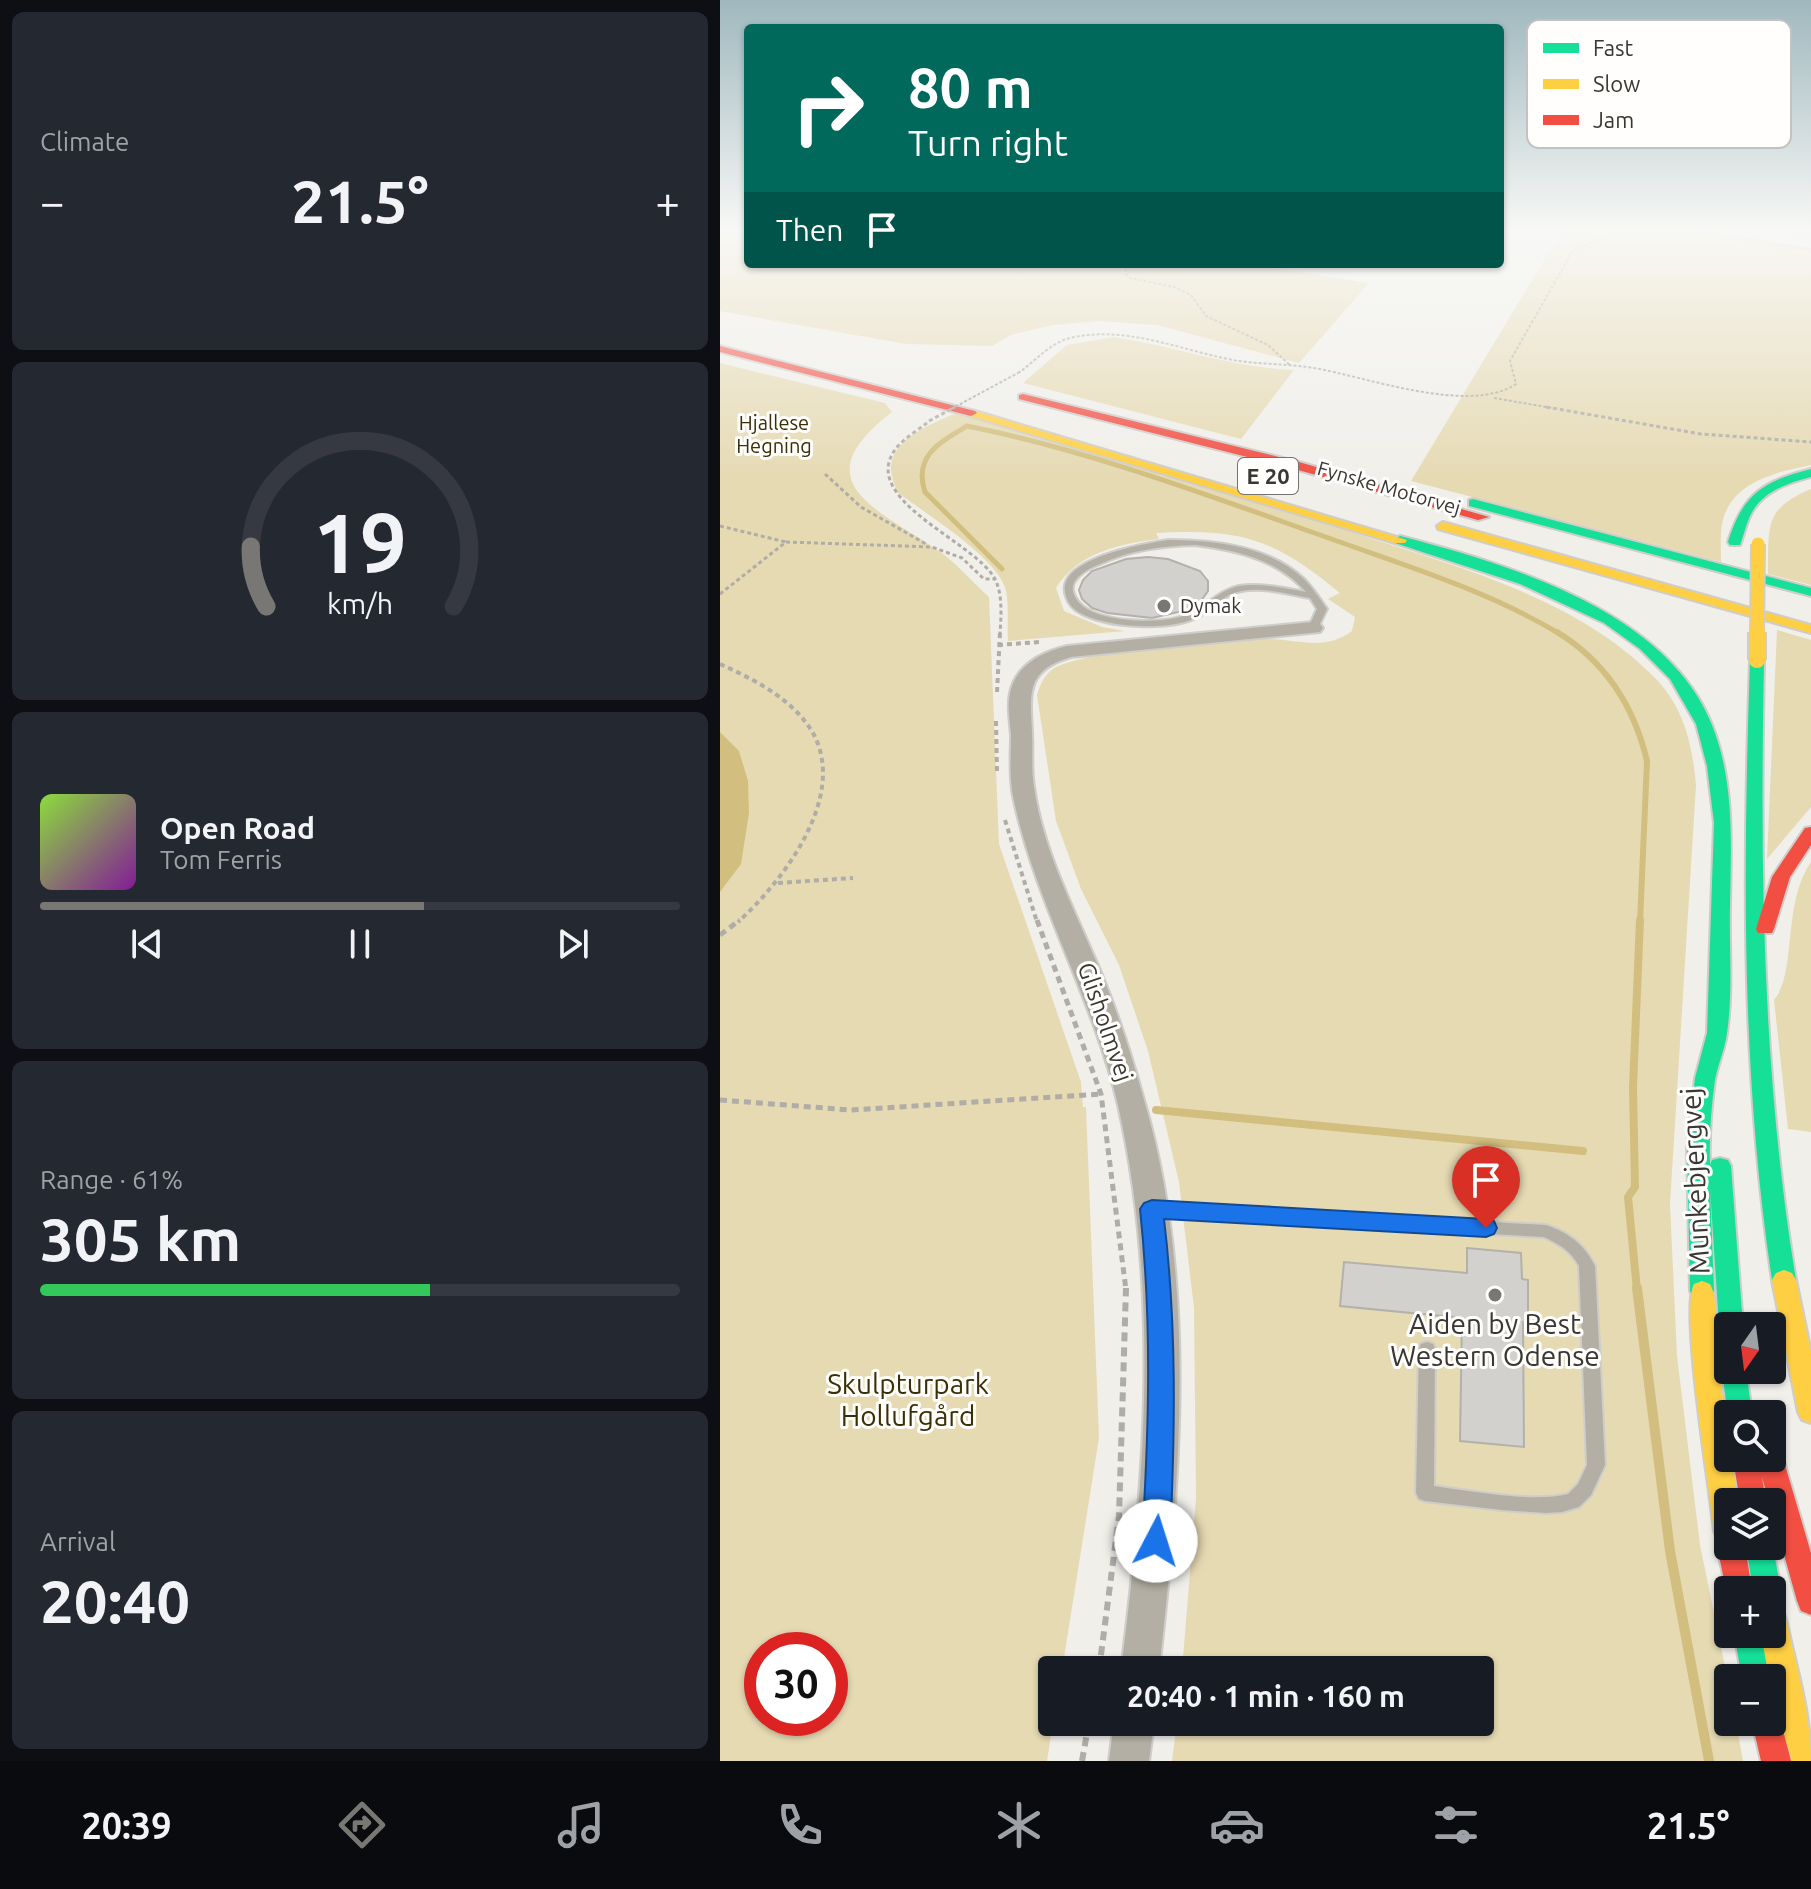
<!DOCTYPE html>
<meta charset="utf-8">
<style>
body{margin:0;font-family:Ubuntu,sans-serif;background:#242831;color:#f1f3f6;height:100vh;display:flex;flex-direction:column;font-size:30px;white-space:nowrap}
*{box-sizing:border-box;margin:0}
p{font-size:26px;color:#9ea1a6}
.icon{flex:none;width:44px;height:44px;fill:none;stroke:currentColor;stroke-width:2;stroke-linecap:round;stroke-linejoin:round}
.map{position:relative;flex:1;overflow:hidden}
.drawer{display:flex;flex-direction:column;gap:12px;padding:12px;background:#0d0f14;width:720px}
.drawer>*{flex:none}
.banner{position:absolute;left:24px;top:24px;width:760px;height:244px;border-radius:8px;box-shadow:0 2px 6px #0004;background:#00695c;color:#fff;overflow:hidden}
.needle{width:52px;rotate:194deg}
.controls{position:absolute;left:994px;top:1312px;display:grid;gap:16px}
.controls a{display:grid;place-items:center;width:72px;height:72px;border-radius:8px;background:#171b24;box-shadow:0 2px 6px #0004;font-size:40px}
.speed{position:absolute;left:24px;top:1632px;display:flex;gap:16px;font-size:40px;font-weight:700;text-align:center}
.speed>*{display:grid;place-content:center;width:104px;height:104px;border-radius:50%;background:#171b24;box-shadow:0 2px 6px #0004;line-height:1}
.speed .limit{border:12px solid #d22;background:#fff;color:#111}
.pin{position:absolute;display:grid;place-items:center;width:68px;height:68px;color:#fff;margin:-82px -34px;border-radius:50% 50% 50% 0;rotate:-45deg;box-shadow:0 0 8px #0007}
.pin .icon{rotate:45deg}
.me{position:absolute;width:88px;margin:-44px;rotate:5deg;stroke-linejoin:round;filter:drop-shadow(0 0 6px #0008)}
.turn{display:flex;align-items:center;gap:28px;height:168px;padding:0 32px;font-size:36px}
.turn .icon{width:104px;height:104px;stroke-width:2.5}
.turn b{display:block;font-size:56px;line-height:68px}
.then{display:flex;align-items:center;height:76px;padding:0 32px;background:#0003;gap:16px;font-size:30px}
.big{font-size:60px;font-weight:700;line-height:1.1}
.drawer .widget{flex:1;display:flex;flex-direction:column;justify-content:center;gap:12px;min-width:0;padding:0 28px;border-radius:12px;background:#242831}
.drawer .dial{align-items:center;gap:0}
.dial svg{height:208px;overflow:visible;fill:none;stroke:#363941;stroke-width:7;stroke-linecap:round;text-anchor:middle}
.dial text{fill:#f1f3f6;stroke:none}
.song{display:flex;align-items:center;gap:24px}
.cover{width:96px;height:96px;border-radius:12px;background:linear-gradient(135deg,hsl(90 70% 55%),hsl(290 70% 35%))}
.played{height:8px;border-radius:4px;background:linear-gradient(90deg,#787773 60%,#363941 60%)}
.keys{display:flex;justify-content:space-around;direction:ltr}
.heat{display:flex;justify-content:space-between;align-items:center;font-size:44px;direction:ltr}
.charge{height:12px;border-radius:6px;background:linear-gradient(90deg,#34c759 61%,#363941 0)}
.trip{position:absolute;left:318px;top:1656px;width:456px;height:80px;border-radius:8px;background:#171b24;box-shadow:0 2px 6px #0004;font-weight:700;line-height:80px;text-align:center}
.dock{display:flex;height:128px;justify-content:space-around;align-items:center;background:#090b0e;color:#9ea1a6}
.dock .icon{width:56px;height:56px}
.dock .current{color:#787773}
.dock b{font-size:36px;color:#f1f3f6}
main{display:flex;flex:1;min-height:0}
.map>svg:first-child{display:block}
.green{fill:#e6dab3;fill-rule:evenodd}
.water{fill:#d2bf7f}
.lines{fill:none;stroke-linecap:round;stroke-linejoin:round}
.stream-far4{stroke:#d2bf7f;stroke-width:4}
.stream-far3{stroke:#d2bf7f;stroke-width:5}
.stream-far2{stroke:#d2bf7f;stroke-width:6}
.stream-far1{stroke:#d2bf7f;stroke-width:8}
.stream{stroke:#d2bf7f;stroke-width:10}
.building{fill:#d2d1cd;stroke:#b2b1ac;stroke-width:2}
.lane-casing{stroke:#cecdca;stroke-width:4}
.street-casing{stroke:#cecdca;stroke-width:4}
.fast-casing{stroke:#cecdca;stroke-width:4}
.slow-casing{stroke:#cecdca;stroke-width:4}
.jam-casing{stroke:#cecdca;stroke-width:4}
.path-far4{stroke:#afada5;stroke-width:2;stroke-dasharray:3 2;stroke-linecap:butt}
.path-far3{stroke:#afada5;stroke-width:3;stroke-dasharray:4 3;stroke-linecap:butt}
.path-far2{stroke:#afada5;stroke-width:4;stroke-dasharray:5 4;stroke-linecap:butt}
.path-far1{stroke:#afada5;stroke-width:5;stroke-dasharray:7 5;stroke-linecap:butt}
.path{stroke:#afada5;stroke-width:6;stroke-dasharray:9 6;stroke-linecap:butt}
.lane{fill:#b3afa4;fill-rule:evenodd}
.street{fill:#b3afa4;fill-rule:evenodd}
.fast{fill:#16e098;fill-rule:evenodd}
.slow{fill:#ffcf43;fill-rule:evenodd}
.jam{fill:#f24e42;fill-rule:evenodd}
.slow-bridge-far1-casing{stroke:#cecdca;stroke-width:16;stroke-linecap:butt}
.slow-bridge-casing{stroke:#cecdca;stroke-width:20;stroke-linecap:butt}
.path-bridge-far1{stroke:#afada5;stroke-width:2;stroke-dasharray:3 2;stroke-linecap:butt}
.path-bridge{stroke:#afada5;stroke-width:3;stroke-dasharray:4 3;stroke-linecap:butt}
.slow-bridge-far1{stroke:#ffcf43;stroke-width:13}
.slow-bridge{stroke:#ffcf43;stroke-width:16}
.route{fill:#1a73e8;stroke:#114b97;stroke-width:2}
.poi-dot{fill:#787773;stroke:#fffefc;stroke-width:3}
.labels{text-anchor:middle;stroke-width:6;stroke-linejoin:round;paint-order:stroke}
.far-park-label{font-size:20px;fill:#3a2f06;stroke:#fffefc}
.far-street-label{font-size:20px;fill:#383733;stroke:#fffefc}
.far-poi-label{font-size:20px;fill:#383733;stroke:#fffefc;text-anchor:start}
.shield{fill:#fffefc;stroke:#74736f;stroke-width:2}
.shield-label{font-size:22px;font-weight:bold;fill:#383733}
.street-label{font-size:24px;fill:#383733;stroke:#fffefc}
.near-street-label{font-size:28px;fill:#383733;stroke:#fffefc}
.near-poi-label{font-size:28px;fill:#383733;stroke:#fffefc}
.near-park-label{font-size:28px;fill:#3a2f06;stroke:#fffefc}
.key{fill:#fffefc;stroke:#c3c2c0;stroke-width:2}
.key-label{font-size:22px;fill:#383733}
</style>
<main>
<section class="drawer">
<div class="widget"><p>Climate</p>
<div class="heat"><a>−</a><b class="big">21.5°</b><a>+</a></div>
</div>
<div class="widget dial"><svg viewBox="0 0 100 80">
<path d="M14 69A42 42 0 1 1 86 69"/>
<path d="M14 69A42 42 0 0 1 8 46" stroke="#787773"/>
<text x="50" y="56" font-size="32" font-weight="700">19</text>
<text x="50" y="72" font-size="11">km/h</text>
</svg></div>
<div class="widget">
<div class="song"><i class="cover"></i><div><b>Open Road</b><p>Tom Ferris</p></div></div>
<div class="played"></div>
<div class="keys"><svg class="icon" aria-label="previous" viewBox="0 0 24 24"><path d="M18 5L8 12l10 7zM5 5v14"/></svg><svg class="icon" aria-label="pause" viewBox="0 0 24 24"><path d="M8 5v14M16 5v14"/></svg><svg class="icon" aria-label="next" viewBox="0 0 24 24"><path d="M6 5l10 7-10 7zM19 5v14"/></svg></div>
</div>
<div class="widget"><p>Range · 61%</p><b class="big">305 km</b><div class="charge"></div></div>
<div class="widget"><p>Arrival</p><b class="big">20:40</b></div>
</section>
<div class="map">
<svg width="1091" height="1761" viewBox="0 0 1091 1761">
<rect width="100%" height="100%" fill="#f0efea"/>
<!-- green -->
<g class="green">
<polygon points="0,232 28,232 28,264 530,264 649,283 579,363 437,325 379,321 333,325 291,335 272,346 186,344 0,311"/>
<path d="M841 232H968L1091 252V465C1056 472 1010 482 1002 524 1000 536 1001 549 1001 562L691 481Z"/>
<path d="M394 337C455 346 512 368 574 370L521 439 303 383 347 345Z"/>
<path d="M0 363 165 403 172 412C84 480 151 506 213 547 234 560 251 581 269 597L279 844 361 1082 363 1107H366L379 1438 342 1670H332L333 1722 327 1761H0ZM42 1650H110V1718H42Z"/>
<path d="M236 413C369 452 503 490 635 533 737 567 854 597 932 675 964 706 972 743 976 785L950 1204 957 1356 980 1545 1008 1681V1722H1016L1023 1761H452L457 1722H760V1670H462L476 1499 474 1308 459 1182 428 1051 399 965 361 889 336 821 317 695C320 685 324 675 333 669 362 650 511 638 550 639 581 640 605 651 632 631L635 617 608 599 620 593C555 539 521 528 436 533L439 539C399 544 359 552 336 588L344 611 382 627 405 631 288 641C287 625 289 606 286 591 280 559 203 512 177 492 175 485 170 473 171 466 174 437 214 423 236 413Z"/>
<path d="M1091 489V585L1048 574C1049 527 1043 509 1091 489Z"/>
<polygon points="1057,630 1091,640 1091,807 1047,859"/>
<path d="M1091 862V1132L1068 1129 1054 1000C1077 973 1062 903 1091 862Z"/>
</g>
<!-- water -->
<polygon class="water" points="0,732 19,751 28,781 29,813 21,864 0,892"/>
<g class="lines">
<!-- stream-far4 -->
<g class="stream-far4">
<polyline points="979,232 1091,250"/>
<polyline points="0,233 20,232"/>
</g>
<!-- stream-far3 -->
<path class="stream-far3" d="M282 569 205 492C193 456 220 442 247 426 368 450 487 495 603 536 683 565 767 590 840 634"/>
<!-- stream-far2 -->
<path class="stream-far2" d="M837 632C886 662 914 706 927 761L920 922"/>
<!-- stream-far1 -->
<g class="stream-far1">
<polyline points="436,1110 863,1151"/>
<polyline points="917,1290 908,1197 915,1187 913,1087 920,920"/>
</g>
<!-- stream -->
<polyline class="stream" points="917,1288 950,1551 989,1761"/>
</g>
<!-- building -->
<g class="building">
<polygon points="428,557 448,559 480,571 488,581 488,591 481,601 467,610 432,618 387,613 372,608 362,599 359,590 363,580 372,571 406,559"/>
<polygon points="747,1248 801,1253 802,1279 808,1280 808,1323 803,1322 804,1447 740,1441 742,1318 620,1306 624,1262 747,1273"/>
</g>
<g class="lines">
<defs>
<g id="lane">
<path d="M448 540C494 540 549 546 584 579 593 588 600 599 607 609L598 628 593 631 588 628 597 609 590 598C567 594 541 586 517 592 501 596 491 612 476 618 448 631 389 628 362 614 354 610 348 604 346 596 333 559 423 544 448 540ZM475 545C515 550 558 559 586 592 564 588 541 583 519 586 499 590 488 605 471 613 447 625 386 623 364 607 356 601 349 590 355 581 360 573 372 567 380 564 411 550 441 546 475 545Z"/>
<path d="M432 1203 826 1225C849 1233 864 1244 875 1266L885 1465 871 1495 859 1507 842 1512 826 1513 782 1510 705 1501 699 1499 696 1493 699 1349 701 1344 707 1342 713 1344 715 1349 714 1486C750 1491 814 1503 848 1494L858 1484 867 1465 859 1266C851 1251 839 1244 824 1237L432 1215 427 1213 424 1209 427 1205Z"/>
</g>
<g id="street">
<polygon points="1088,232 1078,237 1072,233 1072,232"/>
<path d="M593 622 600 624 603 628 600 632 351 657C306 670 310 693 312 732 313 750 311 769 314 787 322 847 353 907 377 963 396 1007 411 1053 424 1100 478 1283 460 1483 439 1670H401C425 1482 440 1292 398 1105 373 998 315 903 293 796 289 776 291 755 291 735 290 722 287 707 290 693 296 665 322 652 347 646Z"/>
<polygon points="394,1722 434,1722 429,1761 389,1761"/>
</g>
<g id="fast">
<path d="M1091 469V477C1068 483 1043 491 1031 514 1026 524 1024 535 1020 545H1010L1008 542C1023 493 1044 481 1091 469Z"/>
<polygon points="753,499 1091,588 1091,596 749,506 749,500"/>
<path d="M680 536C788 564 947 611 992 725 1015 783 1011 844 1010 905 1009 947 1013 992 1007 1033 1005 1049 998 1064 995 1080 991 1108 989 1137 990 1165L992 1160 1000 1158 1008 1160 1011 1166 1023 1326H1008V1335L1002 1333 999 1326 990 1188 994 1291 990 1298 982 1301 974 1298 970 1291 967 1145 975 1078 987 1033 994 823 987 766 976 724 950 679 920 649 884 623 800 584 675 543 673 540Z"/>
<path d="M1037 656 1044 660C1040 868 1042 1074 1076 1280L1072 1287 1064 1290 1056 1287 1052 1280C1021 1074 1023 868 1030 660Z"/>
<polygon points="1005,1362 1008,1362 1008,1370 1026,1370 1032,1414 1008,1414 1008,1418 1002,1370"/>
<polygon points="1052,1542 1061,1590 1057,1599 1052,1601 1052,1590 1033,1590 1026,1546 1052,1546"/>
<polygon points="1014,1634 1042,1634 1052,1678 1022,1678"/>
</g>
<g id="slow">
<polygon points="247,411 255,411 687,540 685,543 675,543 247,415"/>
<polygon points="723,522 1091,625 1091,633 718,529 717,526"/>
<polygon points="1064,1270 1072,1273 1076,1280 1091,1352 1091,1423 1082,1420 1078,1412 1052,1280 1056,1273"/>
<path d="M982 1281 990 1284C998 1298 994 1318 995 1333 998 1375 1008 1416 1008 1458H1012L1018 1502H1008V1544L998 1540 994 1531C990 1491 960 1310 974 1284Z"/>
<path d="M1052 1605 1062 1609 1066 1619C1076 1666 1091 1713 1091 1761H1072L1052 1696V1678H1049L1041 1634H1052Z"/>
</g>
<g id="jam">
<polygon points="0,346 255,411 257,413 251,416 0,352"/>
<polygon points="303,394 579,462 769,517 758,520 571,468 299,399 299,395"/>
<polygon points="1091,827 1091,845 1070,877 1054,929 1052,933 1038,933 1036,929 1052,877 1085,828"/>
<polygon points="1052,1447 1059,1450 1063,1458 1091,1553 1091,1615 1081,1611 1077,1601 1052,1512 1052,1502 1049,1502 1042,1477 1046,1502 1020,1502 1013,1458 1052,1458"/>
<polygon points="1008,1534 1008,1546 1025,1546 1032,1590 1008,1590 1008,1599 997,1546 1001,1537"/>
<polygon points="1052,1709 1058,1711 1071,1761 1041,1761 1032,1722 1052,1722"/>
</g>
</defs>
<!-- lane casing -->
<use href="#lane" class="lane-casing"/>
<!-- street casing -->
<use href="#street" class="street-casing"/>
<!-- fast casing -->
<use href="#fast" class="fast-casing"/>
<!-- slow casing -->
<use href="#slow" class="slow-casing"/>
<!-- jam casing -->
<use href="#jam" class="jam-casing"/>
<!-- path-far4 -->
<g class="path-far4">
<polyline points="407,264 405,273 410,278 454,287 471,295 486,316 548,345 571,366"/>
<path d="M298 373C316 361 331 341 354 337 405 327 454 347 503 358 533 365 564 363 594 368 647 377 749 415 796 384L790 361 852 252 873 241 903 232"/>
<polyline points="774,398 838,409"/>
</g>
<!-- path-far3 -->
<g class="path-far3">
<polyline points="826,407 981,434 1091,442"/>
<path d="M207 423C198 430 186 437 178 446 133 498 255 541 275 579 283 595 281 617 280 634"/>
<polyline points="105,474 141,507 206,544"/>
<polyline points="0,526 66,542"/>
<polyline points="0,594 66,542 212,547 242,558 264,579 275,579"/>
</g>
<!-- path-far2 -->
<g class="path-far2">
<polyline points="278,645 320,642"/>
<path d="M0 664C35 680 73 699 93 733 128 797 63 881 18 922"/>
<polyline points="277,692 280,632"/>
<polyline points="276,721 277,772"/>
<polyline points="285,820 317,922"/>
<polyline points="58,883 133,878"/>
</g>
<!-- path-far1 -->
<g class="path-far1">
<polyline points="317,920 381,1094 406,1290"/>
<polyline points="0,935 20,920"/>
<polyline points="0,1100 131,1110 381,1094"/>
</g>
<!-- path -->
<g class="path">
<polyline points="379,1670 399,1516 406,1288"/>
<polyline points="362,1761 369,1722"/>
</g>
<!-- lane -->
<use href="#lane" class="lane"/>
<!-- street -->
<use href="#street" class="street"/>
<!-- fast -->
<use href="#fast" class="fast"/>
<!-- slow -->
<use href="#slow" class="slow"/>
<!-- jam -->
<use href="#jam" class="jam"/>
<defs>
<polyline id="slow-bridge-far1" points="1037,634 1038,544"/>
<polyline id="slow-bridge" points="1037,660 1037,632"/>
</defs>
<!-- slow-bridge-far1 casing -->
<use href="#slow-bridge-far1" class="slow-bridge-far1-casing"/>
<!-- slow-bridge casing -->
<use href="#slow-bridge" class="slow-bridge-casing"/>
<!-- path-bridge-far1 -->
<polyline class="path-bridge-far1" points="231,409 298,373"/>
<!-- path-bridge -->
<polyline class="path-bridge" points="209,421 235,407"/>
<!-- slow-bridge-far1 -->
<use href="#slow-bridge-far1" class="slow-bridge-far1"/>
<!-- slow-bridge -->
<use href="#slow-bridge" class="slow-bridge"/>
</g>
<!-- sky -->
<linearGradient id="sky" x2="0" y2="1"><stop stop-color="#9fb8be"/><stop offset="0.48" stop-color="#f8f8f6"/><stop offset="1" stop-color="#f8f8f6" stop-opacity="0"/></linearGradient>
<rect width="1091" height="479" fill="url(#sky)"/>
<!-- route -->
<path class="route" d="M432 1200 766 1219 774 1221 777 1228 774 1234 766 1237 444 1219C457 1327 455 1433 450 1541L446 1550 436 1554 426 1550 422 1541C429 1428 432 1322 420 1209L424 1203Z"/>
<!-- markers -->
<g class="poi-dot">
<circle cx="444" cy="606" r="8"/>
<circle cx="775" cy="1295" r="8"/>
</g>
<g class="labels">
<!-- far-park labels -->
<g class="far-park-label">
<text x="54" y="430">Hjallese<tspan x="54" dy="23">Hegning</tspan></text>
</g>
<!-- far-street labels -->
<g class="far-street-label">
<text transform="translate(669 488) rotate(16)" y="7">Fynske Motorvej</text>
</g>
<!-- far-poi labels -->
<g class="far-poi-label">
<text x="460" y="613">Dymak</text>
</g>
<!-- shield labels -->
<rect class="shield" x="518" y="458" width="60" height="36" rx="6"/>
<g class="shield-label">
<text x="548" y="484">E 20</text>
</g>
<!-- street labels -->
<g class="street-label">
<text transform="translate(385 1022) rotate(71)" y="8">Glisholmvej</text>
</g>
<!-- near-street labels -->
<g class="near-street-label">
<text transform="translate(975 1181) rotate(-93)" y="10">Munkebjergvej</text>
</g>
<!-- near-poi labels -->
<g class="near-poi-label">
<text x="775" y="1334">Aiden by Best<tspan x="775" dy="32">Western Odense</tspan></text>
</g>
<!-- near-park labels -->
<g class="near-park-label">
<text x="188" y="1394">Skulpturpark<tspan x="188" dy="32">Hollufgård</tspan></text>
</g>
</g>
<!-- legend -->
<rect x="807" y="20" width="264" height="128" rx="12" class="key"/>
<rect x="823" y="43" width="36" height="10" fill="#16e098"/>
<rect x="823" y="79" width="36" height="10" fill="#ffcf43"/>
<rect x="823" y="115" width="36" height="10" fill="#f24e42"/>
<g class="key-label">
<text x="873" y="56">Fast</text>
<text x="873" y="92">Slow</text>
<text x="873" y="128">Jam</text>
</g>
</svg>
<div class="controls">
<a><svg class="needle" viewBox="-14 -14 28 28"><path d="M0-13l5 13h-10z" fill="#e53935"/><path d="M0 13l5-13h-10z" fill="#9ea1a6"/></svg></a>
<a><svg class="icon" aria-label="search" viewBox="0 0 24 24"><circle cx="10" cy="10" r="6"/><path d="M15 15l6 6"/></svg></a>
<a><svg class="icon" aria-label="layers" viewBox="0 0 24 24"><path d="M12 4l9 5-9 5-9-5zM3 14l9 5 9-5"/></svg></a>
<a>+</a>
<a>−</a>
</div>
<div class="speed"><div class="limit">30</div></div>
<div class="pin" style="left:766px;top:1228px;background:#d93025"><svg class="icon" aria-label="arrive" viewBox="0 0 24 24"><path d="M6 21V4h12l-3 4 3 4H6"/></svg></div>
<svg class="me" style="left:436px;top:1541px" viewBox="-20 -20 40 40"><circle r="19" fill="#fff"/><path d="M0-13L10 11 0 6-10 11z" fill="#1a73e8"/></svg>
<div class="trip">20:40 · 1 min · 160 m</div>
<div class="banner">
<div class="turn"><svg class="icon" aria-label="right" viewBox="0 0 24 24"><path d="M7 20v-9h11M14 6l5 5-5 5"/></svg><div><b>80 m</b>Turn right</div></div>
<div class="then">Then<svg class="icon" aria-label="arrive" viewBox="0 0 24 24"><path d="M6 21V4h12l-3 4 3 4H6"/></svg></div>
</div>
</div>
</main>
<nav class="dock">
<b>20:39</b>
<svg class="icon current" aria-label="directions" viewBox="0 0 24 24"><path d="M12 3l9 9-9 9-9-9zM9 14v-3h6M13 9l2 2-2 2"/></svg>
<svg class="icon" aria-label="music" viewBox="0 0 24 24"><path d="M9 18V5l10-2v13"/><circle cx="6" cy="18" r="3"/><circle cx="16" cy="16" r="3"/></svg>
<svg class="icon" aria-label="phone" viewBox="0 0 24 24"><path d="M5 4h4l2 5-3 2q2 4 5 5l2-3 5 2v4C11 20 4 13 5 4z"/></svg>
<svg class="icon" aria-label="climate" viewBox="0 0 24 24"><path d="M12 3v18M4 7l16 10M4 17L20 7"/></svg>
<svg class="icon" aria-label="car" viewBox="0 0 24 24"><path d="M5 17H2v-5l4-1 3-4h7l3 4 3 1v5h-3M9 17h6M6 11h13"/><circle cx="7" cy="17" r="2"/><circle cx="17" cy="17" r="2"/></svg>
<svg class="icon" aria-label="filters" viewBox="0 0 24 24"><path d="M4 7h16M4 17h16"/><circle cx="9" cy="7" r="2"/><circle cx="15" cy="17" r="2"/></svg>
<b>21.5°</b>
</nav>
